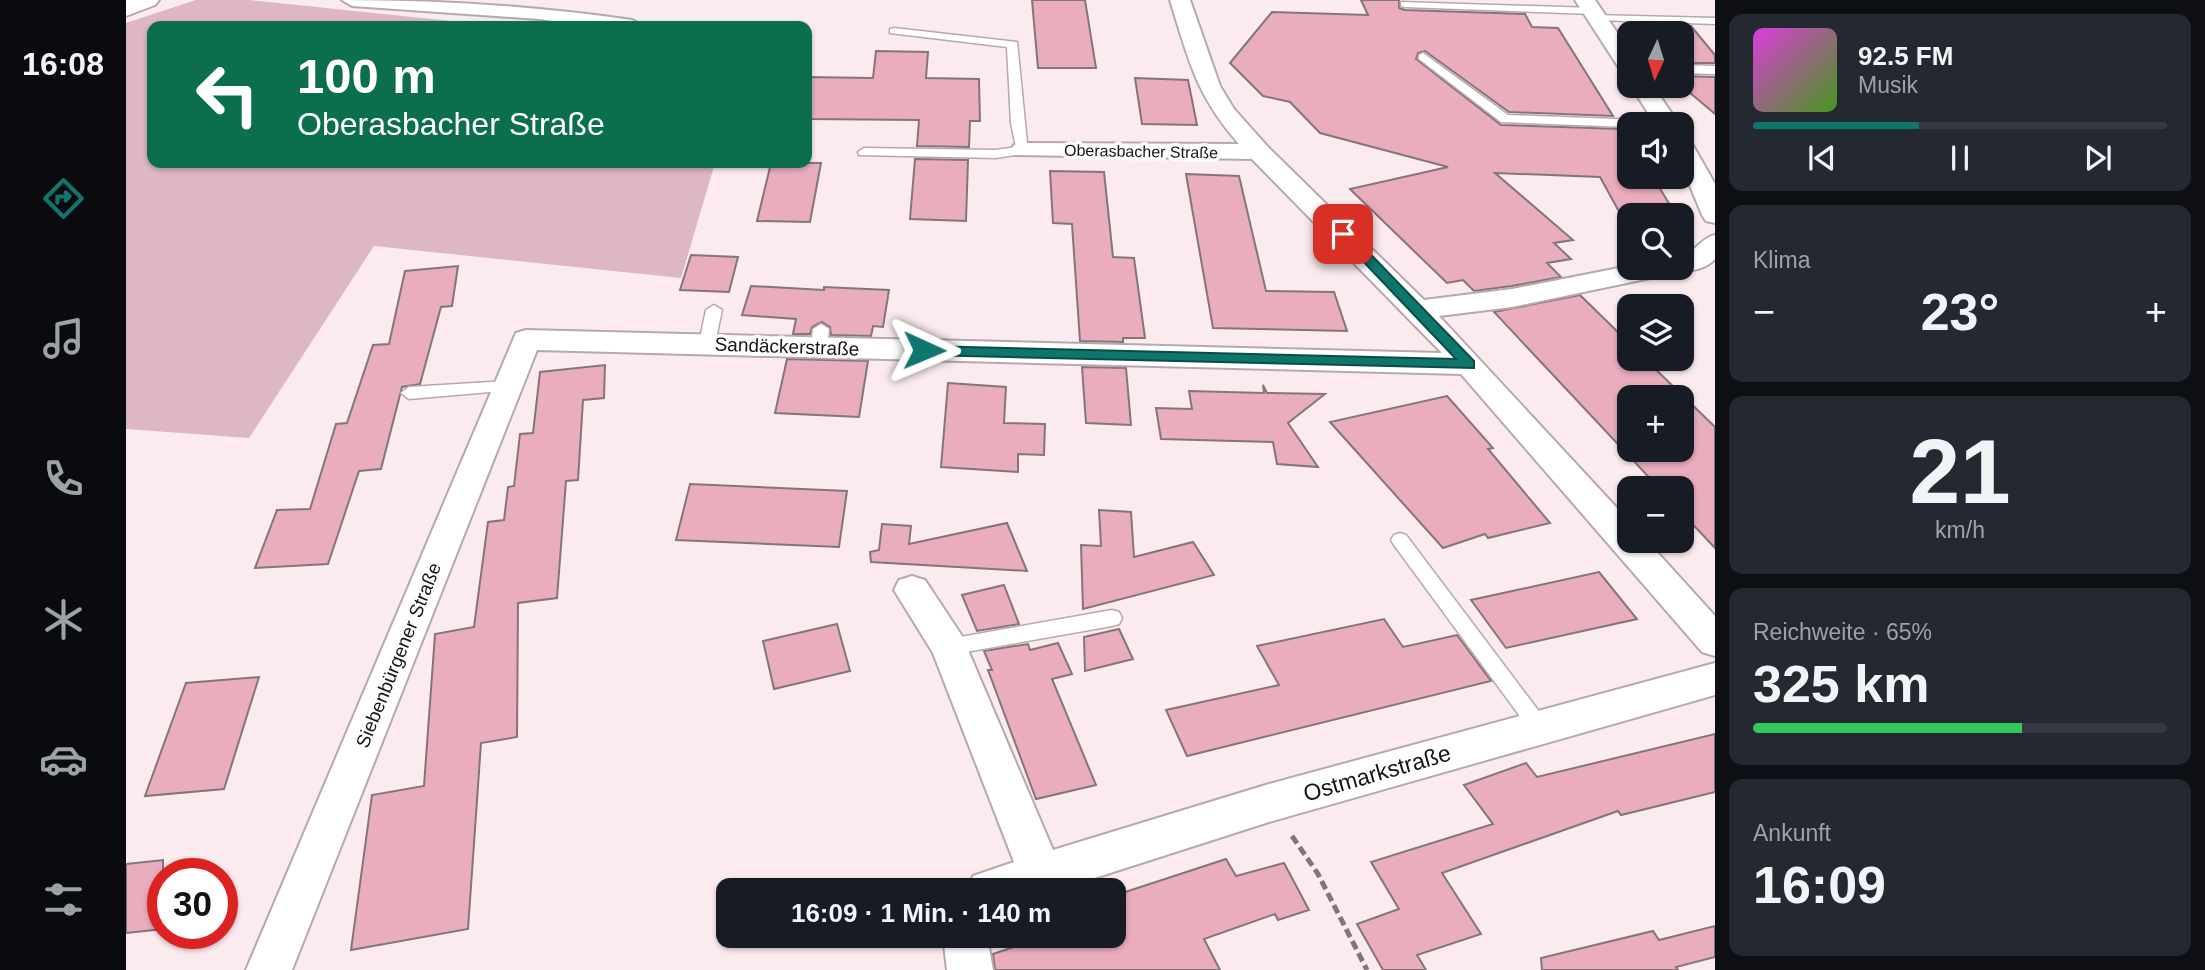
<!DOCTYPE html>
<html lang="de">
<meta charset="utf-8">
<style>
body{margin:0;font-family:Helvetica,sans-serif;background:#242831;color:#f1f3f6;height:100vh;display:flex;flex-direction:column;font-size:26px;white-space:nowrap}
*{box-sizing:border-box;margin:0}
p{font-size:23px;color:#9ea1a6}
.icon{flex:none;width:38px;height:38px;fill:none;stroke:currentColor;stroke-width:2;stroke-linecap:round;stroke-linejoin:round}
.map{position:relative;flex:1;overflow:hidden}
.panel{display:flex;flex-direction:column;gap:14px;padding:14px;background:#0d0f14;width:490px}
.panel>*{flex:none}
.banner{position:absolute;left:21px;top:21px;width:665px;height:147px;border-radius:14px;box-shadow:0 2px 5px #0004;background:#0b6e4f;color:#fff;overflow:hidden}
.needle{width:46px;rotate:184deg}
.buttons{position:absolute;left:1491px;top:21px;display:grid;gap:14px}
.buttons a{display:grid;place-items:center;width:77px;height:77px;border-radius:14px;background:#171b24;box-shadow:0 2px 5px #0004;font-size:35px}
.speed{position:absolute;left:21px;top:858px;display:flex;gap:14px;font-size:35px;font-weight:700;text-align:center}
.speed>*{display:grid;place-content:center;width:91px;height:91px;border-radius:50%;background:#171b24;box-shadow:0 2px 5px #0004;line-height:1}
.speed .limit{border:10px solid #d22;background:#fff;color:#111}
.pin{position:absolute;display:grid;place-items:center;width:60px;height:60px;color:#fff;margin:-30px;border-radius:14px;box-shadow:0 4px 10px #0006}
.me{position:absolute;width:77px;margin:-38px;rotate:91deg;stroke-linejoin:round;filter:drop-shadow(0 0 5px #0008)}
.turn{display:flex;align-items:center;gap:24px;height:147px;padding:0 35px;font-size:32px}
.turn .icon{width:91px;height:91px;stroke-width:2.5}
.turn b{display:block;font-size:49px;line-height:60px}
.big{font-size:52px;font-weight:700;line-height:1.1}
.panel .tile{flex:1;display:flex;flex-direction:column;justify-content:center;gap:10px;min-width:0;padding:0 24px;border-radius:14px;background:#242831}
.panel .dial{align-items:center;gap:0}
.dial b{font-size:91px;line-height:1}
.song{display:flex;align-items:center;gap:21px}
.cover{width:84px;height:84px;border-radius:10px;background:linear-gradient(135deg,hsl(300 70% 55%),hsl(100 70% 35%))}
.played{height:7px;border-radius:4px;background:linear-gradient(90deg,#0f766e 40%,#363941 40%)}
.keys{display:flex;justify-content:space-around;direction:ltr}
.heat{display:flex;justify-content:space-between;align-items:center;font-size:38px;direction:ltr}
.charge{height:10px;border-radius:5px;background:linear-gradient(90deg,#34c759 65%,#363941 0)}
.trip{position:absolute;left:590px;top:878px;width:410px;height:70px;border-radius:14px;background:#171b24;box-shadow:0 2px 5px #0004;font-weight:700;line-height:70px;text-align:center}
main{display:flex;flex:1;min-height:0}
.tab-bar{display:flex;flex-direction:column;width:126px;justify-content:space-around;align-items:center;background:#090b0e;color:#9ea1a6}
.tab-bar .icon{width:49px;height:49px}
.tab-bar .selected{color:#0f766e}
.tab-bar b{font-size:32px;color:#f1f3f6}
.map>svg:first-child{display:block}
.green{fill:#ddb7c1}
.building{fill:#e9adbe;stroke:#837579;stroke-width:2;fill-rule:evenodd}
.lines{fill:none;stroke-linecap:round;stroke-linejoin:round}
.service-casing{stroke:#b7a8ac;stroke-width:3}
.minor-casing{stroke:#b7a8ac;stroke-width:4}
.tertiary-casing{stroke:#b7a8ac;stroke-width:4}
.path{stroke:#807679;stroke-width:5;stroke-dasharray:9 4.5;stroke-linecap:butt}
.service{fill:#fff;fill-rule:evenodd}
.minor{fill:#fff;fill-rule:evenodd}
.tertiary{fill:#fff;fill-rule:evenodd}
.route{fill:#0f766e;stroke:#0a4d48;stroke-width:2}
.labels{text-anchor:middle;stroke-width:7;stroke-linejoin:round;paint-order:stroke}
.far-street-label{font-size:16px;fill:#191315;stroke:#fdfdfd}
.street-label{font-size:19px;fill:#191315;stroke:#fdfdfd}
.near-street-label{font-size:23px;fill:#191315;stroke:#fdfdfd}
</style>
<main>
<nav class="tab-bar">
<b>16:08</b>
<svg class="icon selected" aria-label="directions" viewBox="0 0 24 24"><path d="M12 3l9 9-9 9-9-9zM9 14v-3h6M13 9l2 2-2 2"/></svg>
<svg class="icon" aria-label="music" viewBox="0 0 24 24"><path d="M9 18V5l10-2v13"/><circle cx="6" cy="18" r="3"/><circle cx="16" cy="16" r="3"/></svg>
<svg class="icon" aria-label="phone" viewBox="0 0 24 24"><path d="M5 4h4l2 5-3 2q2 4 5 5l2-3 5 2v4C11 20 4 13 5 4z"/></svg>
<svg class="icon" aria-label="climate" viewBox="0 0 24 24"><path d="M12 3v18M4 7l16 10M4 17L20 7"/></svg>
<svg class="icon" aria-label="car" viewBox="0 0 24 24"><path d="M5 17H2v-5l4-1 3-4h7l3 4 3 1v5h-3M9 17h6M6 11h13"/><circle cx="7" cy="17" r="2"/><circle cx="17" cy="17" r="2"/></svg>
<svg class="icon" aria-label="filters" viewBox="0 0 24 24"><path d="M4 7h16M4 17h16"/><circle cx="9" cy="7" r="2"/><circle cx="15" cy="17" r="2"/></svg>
</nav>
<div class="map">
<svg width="1589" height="970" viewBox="0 0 1589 970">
<rect width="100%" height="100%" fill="#fbebef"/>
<!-- green -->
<polygon class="green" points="70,0 122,0 373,26 26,26 26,163 589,163 555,278 248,246 123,438 0,429 0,23"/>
<!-- building -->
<g class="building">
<polygon points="906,0 959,0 970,68 912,68"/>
<polygon points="1235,0 1273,0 1273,8 1279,10 1399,14 1406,27 1432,28 1487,116 1383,112 1299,51 1292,53 1290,59 1375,125 1495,129 1503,142 1503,177 1527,177 1550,215 1503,215 1503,226 1501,226 1474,177 1369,173 1447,240 1428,243 1445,259 1421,263 1435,277 1386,286 1348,291 1337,280 1321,283 1224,189 1322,167 1194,133 1164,102 1137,96 1104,63 1146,12 1242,15"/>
<polygon points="1556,25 1565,26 1589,55 1589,63 1556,63"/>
<polygon points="750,51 802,52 800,78 853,79 854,121 844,121 843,147 791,146 793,120 681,119 681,77 747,78"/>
<polygon points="1556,76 1589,77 1589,114 1556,86"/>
<polygon points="1009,78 1062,80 1071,125 1016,124"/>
<polygon points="789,159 842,160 840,221 784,219"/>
<polygon points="645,163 695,163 684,222 631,221"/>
<polygon points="924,171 978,172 987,257 1008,258 1019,338 997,338 997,342 954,341 946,224 927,223"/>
<polygon points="1060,174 1113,176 1140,291 1208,292 1221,331 1087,328"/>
<polygon points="565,255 612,257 603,292 554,290"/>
<polygon points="332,266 326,306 315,307 294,384 276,387 255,469 233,471 202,564 129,568 151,510 184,509 210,424 221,423 247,345 263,344 279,271"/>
<polygon points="625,286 698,290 698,287 763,290 757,327 747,326 745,336 705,335 704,327 696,322 686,327 684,334 667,334 670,319 616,315"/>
<path d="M1454 295 1503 343V359H1519L1589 427V548L1556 513V488H1533L1368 312ZM1503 397H1556V450H1503Z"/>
<polygon points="661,359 742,361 733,417 649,413"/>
<polygon points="479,365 478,398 457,400 452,480 440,481 431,598 392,603 391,737 355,743 342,929 225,950 246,795 298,786 309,634 348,627 362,522 378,520 382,487 388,486 394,434 407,433 414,372"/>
<polygon points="956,367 1000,368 1005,425 960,423"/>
<polygon points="822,383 880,387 878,423 919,424 918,455 892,454 892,472 815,467"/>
<polygon points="1137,385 1141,393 1199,394 1162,423 1192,467 1151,464 1147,442 1035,439 1030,408 1066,409 1063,391 1138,393"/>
<polygon points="1321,396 1367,448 1362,449 1424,523 1362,538 1359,534 1317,548 1204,422"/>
<polygon points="564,484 721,491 713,547 550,540"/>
<polygon points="973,510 1005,512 1008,557 1067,542 1088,575 957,609 955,545 975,546"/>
<polygon points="881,523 901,571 745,562 744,552 753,550 756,524 785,526 783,544"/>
<polygon points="1473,572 1511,619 1380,648 1345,600"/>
<polygon points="878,585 893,624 851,631 836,595"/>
<polygon points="1258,619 1277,647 1331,635 1365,681 1061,756 1040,710 1153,685 1131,646"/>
<polygon points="711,624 724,671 648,689 637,641"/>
<polygon points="993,629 1007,659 959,671 958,637"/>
<polygon points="932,643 946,674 926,679 970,785 910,799 862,670 866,670 858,651 902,644 904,650"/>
<polygon points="133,677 98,789 19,796 60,683"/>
<polygon points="1589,734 1589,792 1495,815 1492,811 1316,873 1355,934 1291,955 1300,970 1257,970 1231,924 1273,909 1245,862 1367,824 1338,785 1400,763 1411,777"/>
<polygon points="1100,859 1110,876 1158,863 1183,910 1152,920 1149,914 1078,939 1094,970 869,970 867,954 921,936 987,936 987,896"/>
<polygon points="37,860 37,929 0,933 0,864"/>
<polygon points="1589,926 1589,957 1550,967 1552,970 1416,970 1415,958 1527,931 1533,940"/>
</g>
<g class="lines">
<defs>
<g id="service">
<polygon points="1275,2 1467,8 1473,11 1467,14 1279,7 1275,6"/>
<polygon points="1467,15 1589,18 1589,24 1471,20 1465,17"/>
<polygon points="768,28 891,42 902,153 870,158 733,155 732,152 738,148 870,150 890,147 885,123 881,47 764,33 764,29"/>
<polygon points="1297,53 1382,115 1515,120 1521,124 1503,124 1503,127 1375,122 1293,59 1293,55"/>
<polygon points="1556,65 1589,66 1589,74 1556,73"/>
<polygon points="588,305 596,310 589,343 581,348 573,343 580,310"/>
<polygon points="695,324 703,329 701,347 693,352 685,347 687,329"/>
<polygon points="381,381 387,382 389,386 387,390 283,399 275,393 283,387"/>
<polygon points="1274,533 1280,535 1421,722 1424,728 1421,734 1414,737 1407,734 1268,545 1265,540 1268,535"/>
<polygon points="986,610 993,612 996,618 993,624 986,626 823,655 816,653 813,647 816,641 823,639"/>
</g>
<g id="minor">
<path d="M216 0C314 0 409 6 506 20L517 26H462L413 19 226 6Z"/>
<path d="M1044 0H1064L1094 86 1108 109 1142 147 1298 300 1386 289 1503 266 1556 268V255C1570 252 1575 238 1589 235V259C1579 270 1561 273 1547 269L1544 274 1534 276 1386 307 1313 316 1503 521V541H1521L1589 616V656L1576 652 1335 374 411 350 166 970H120L390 333 400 330 1316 353 1126 159 888 155 885 150 888 145 897 143 1113 144C1070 95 1063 61 1044 0Z"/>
<polygon points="1449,0 1469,0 1503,50 1503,73 1495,71"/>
<polygon points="1505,86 1527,86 1553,124 1529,124"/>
<polygon points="1556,140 1565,142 1589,184 1589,223 1580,221 1576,215 1556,166"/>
<polygon points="786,576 799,580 836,636 927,850 1143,784 1589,663 1589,695 1143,822 928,891 840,891 847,876 888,862 807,653 768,590 773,580"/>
<polygon points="817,936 861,936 867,970 821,970"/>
</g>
<polygon id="tertiary" points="0,0 33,0 29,5 0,16"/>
</defs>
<!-- service casing -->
<use href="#service" class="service-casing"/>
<!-- minor casing -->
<use href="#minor" class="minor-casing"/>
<!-- tertiary casing -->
<use href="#tertiary" class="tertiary-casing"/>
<!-- path -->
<polyline class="path" points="1166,836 1192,874 1241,970"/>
<!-- service -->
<use href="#service" class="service"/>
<!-- minor -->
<use href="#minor" class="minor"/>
<!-- tertiary -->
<use href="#tertiary" class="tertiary"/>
</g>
<!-- route -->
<polygon class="route" points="1213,231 1222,231 1348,361 1348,368 798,355 791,350 798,346 1330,359 1213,236"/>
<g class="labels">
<!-- far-street labels -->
<g class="far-street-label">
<text transform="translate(1015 151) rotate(1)" y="6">Oberasbacher Straße</text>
</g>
<!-- street labels -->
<g class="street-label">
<text transform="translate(661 346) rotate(2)" y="7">Sandäckerstraße</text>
<text transform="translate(272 655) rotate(-68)" y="7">Siebenbürgener Straße</text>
</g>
<!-- near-street labels -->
<g class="near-street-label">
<text transform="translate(1251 773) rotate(-16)" y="8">Ostmarkstraße</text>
</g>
</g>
</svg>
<div class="buttons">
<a><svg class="needle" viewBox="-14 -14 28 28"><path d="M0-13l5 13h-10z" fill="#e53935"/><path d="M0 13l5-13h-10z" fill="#9ea1a6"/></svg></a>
<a><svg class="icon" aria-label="sound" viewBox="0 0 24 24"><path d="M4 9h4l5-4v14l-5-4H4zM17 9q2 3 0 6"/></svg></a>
<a><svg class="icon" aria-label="search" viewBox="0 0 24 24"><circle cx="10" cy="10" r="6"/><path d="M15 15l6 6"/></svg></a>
<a><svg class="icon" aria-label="layers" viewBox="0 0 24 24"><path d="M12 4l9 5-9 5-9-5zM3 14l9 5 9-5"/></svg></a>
<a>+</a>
<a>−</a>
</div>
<div class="speed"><div class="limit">30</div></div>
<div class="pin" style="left:1217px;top:234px;background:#d93025"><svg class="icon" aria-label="arrive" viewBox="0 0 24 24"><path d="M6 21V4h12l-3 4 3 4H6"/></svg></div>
<svg class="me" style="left:798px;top:350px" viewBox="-20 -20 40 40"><path d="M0-17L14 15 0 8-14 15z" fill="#0f766e" stroke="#fff" stroke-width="4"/></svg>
<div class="trip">16:09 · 1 Min. · 140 m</div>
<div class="banner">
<div class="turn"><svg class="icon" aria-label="left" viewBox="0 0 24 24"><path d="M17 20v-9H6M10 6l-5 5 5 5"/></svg><div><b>100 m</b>Oberasbacher Straße</div></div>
</div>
</div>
<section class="panel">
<div class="tile">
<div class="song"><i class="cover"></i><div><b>92.5 FM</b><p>Musik</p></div></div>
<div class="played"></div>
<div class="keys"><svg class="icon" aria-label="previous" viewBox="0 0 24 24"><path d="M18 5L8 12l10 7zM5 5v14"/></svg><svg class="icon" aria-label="pause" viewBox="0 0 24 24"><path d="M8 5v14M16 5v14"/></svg><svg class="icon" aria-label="next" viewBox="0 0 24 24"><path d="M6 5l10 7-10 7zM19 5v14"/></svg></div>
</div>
<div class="tile"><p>Klima</p>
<div class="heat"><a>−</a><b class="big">23°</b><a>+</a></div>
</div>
<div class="tile dial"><b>21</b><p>km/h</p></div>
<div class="tile"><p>Reichweite · 65%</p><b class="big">325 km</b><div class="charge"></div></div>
<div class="tile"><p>Ankunft</p><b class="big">16:09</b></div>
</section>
</main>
